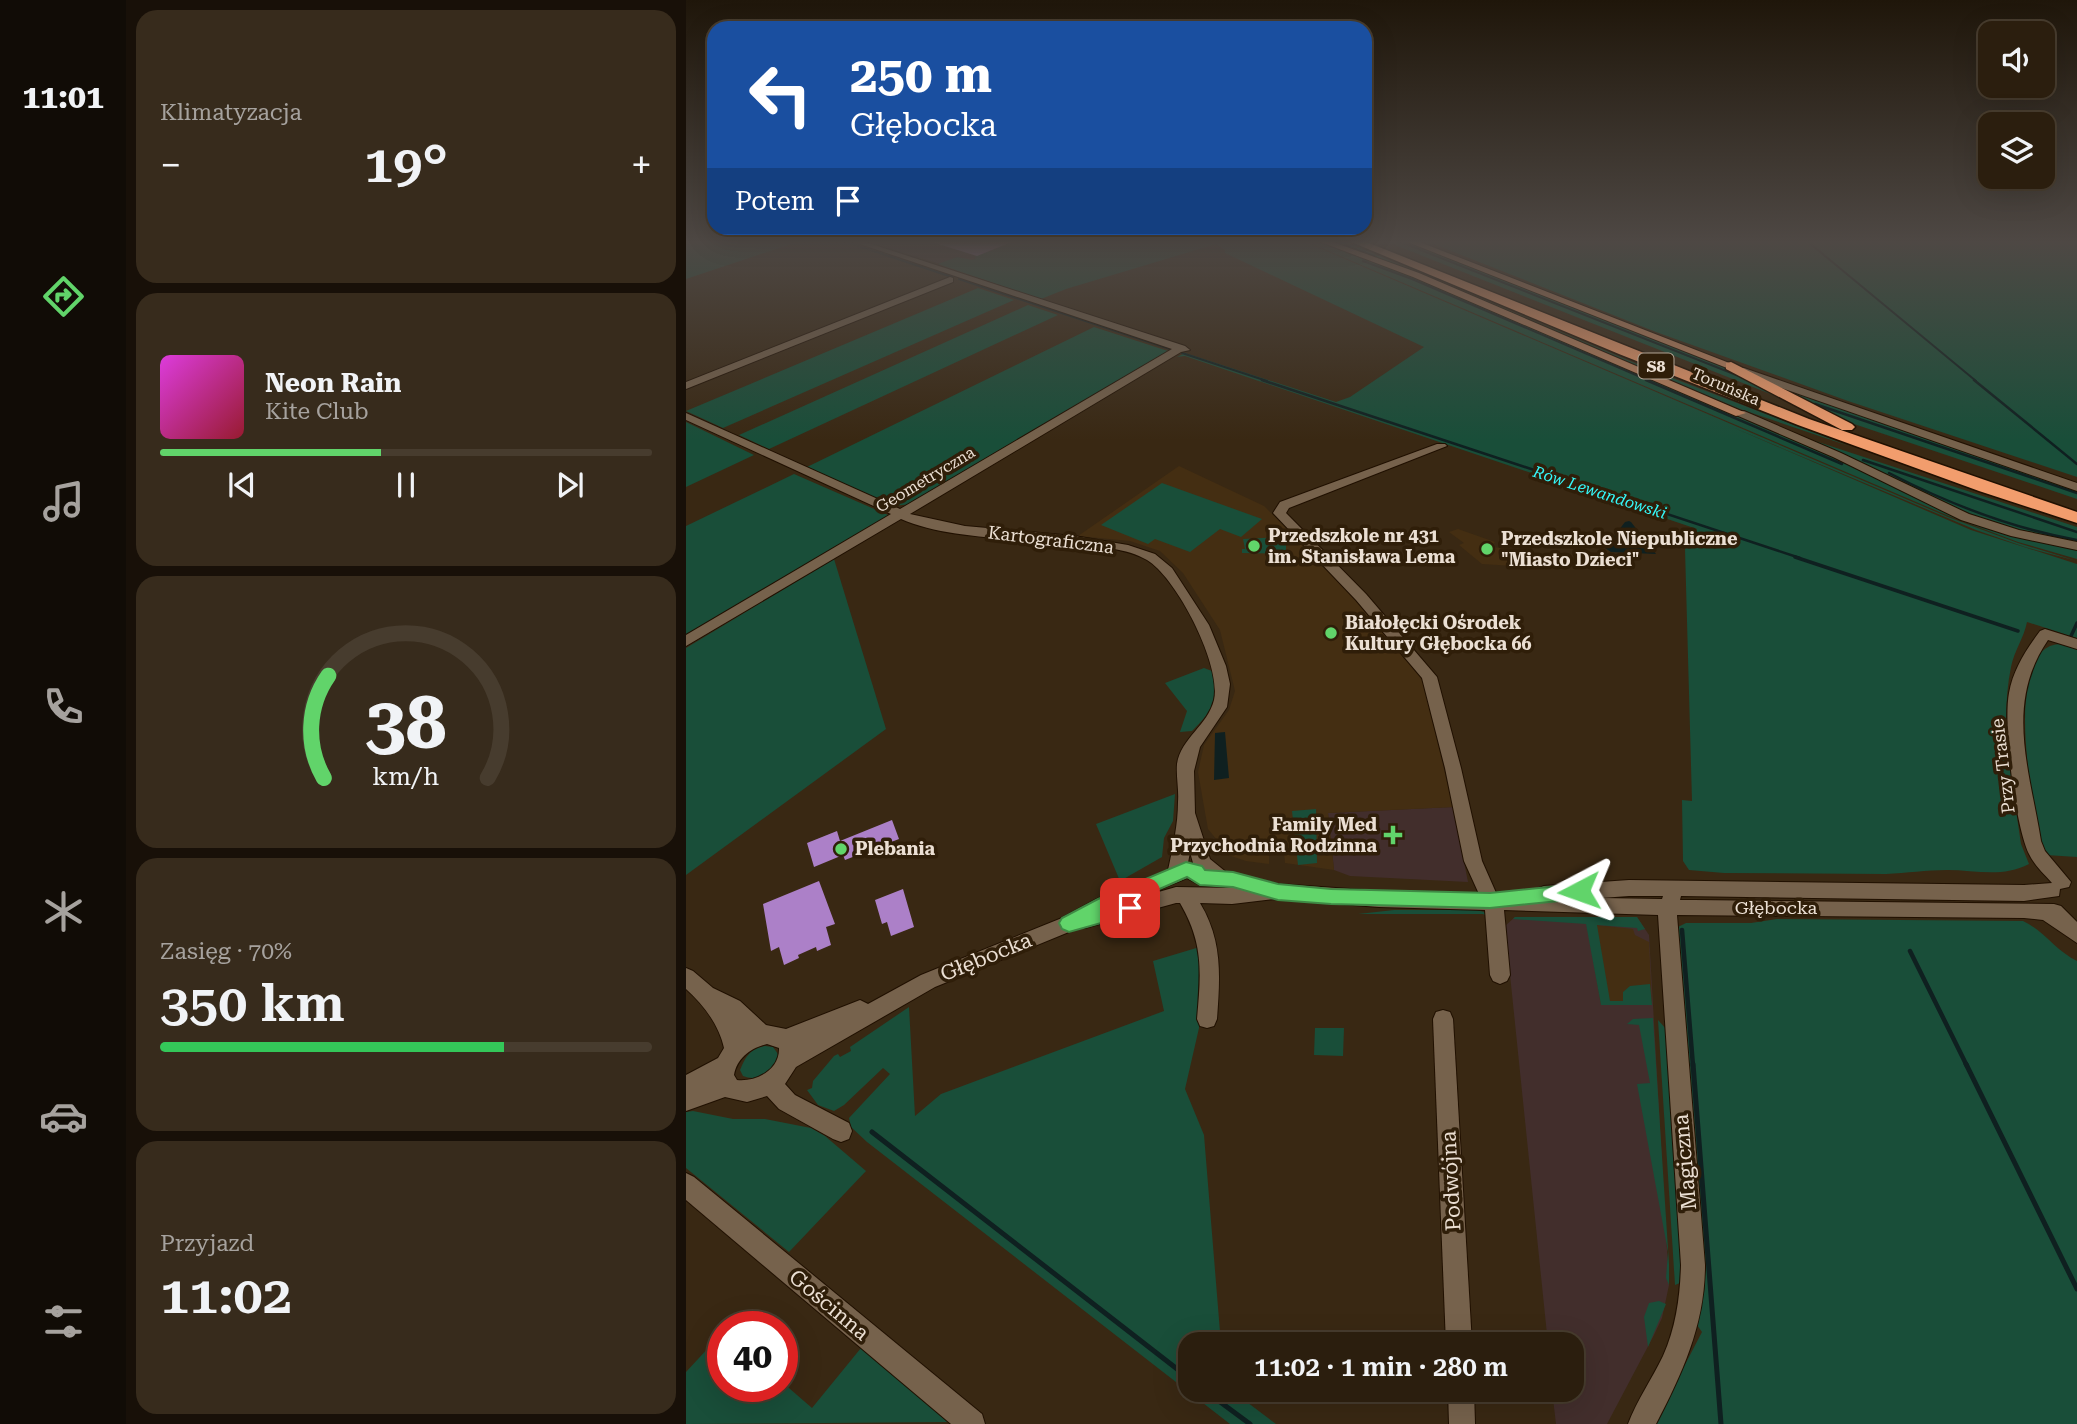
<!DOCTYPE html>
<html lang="pl">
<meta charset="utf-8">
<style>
body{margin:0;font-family:"Roboto Serif",serif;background:#372b1c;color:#f1f3f6;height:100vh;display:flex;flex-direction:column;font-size:26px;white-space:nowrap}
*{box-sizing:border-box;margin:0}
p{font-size:23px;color:#a6a29e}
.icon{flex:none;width:38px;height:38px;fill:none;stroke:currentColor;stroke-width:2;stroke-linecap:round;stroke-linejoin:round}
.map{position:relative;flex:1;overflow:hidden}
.panel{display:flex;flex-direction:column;gap:10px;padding:10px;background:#181008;width:560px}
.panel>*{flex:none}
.guide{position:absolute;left:21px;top:21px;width:665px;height:214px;border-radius:21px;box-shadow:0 7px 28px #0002,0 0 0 2px #473c2e;background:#1a4fa0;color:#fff;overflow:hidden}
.controls{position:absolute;left:1292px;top:21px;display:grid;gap:14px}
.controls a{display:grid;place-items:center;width:77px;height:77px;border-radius:14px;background:#2b1e0e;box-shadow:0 7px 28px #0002,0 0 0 2px #473c2e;font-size:35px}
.speed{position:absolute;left:21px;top:1311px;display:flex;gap:14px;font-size:35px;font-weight:700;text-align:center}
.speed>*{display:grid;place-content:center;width:91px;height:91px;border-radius:50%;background:#2b1e0e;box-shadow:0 7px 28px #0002,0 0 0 2px #473c2e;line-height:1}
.speed .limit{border:10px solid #d22;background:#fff;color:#111}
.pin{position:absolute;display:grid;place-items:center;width:60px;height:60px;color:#fff;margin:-30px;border-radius:14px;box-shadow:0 4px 10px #0006}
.me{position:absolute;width:77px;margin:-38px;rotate:266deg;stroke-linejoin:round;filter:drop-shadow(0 0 5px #0008)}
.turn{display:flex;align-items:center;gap:24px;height:147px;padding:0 28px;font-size:32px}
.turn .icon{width:91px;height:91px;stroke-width:2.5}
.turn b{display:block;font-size:49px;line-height:60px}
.then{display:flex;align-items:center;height:66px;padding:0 28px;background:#0003;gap:14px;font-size:26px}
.big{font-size:52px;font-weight:600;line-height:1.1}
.panel .card{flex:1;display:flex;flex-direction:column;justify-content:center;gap:10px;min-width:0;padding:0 24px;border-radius:21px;background:#372b1c}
.panel .dial{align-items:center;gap:0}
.dial svg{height:182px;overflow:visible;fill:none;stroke:#473c2e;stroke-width:7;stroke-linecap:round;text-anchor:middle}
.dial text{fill:#f1f3f6;stroke:none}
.song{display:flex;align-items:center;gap:21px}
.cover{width:84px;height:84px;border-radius:10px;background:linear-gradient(135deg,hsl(300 70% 55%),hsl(350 70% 35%))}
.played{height:7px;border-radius:4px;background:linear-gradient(90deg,#61d46a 45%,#473c2e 45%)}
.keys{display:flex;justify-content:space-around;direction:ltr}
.heat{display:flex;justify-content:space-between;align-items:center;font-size:38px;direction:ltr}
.charge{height:10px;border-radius:5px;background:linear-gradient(90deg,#34c759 70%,#473c2e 0)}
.trip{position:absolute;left:492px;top:1332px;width:406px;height:70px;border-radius:21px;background:#2b1e0e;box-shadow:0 7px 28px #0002,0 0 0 2px #473c2e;font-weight:600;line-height:70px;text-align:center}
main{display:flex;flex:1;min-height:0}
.tab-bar{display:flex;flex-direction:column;width:126px;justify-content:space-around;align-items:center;background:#110c06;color:#a6a29e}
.tab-bar .icon{width:49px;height:49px}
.tab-bar .current{color:#61d46a}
.tab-bar b{font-size:32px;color:#f1f3f6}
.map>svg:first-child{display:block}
.commercial{fill:#422e2c}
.built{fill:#442e12}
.green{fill:#194e39}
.water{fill:#0f2020}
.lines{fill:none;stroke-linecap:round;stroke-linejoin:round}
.stream-far4{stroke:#0f2020;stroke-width:2}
.stream-far3{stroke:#0f2020;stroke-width:2.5}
.stream-far2{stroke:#0f2020;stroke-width:3.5}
.stream-far1{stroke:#0f2020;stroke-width:4.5}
.stream{stroke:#0f2020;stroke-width:5}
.building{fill:#ac80c8}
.minor-casing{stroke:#201000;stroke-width:2}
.major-casing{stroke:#201000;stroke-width:2}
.highway-casing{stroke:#201000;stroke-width:3}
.minor{fill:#76624c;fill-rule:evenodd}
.major{fill:#c08560;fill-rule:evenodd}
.highway{fill:#f29d6d;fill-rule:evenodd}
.route{fill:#61d46a;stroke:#3f8a45;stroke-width:2}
.poi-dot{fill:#61d46a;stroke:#2f1e09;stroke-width:2.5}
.labels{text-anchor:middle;stroke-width:7;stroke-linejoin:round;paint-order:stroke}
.shield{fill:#2f1e09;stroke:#b3a596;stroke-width:2}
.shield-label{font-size:16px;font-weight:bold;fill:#ebdfd3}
.far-street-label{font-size:16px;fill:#ebdfd3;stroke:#2f1e09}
.far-water-label{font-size:16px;font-style:italic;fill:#35f8f9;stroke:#2f1e09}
.poi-label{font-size:18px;font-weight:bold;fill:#ebdfd3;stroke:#2f1e09;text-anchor:start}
.street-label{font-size:18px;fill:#ebdfd3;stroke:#2f1e09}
.near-street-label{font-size:21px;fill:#ebdfd3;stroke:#2f1e09}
</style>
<main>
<nav class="tab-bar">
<b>11:01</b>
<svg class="icon current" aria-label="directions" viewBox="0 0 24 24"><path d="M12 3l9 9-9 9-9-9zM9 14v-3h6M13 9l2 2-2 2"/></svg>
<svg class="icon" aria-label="music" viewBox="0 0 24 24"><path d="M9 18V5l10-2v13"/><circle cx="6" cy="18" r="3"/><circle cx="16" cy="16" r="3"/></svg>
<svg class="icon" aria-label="phone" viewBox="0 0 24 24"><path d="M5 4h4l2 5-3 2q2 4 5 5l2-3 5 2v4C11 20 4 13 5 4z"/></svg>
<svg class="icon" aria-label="climate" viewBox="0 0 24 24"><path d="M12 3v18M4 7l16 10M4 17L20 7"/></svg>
<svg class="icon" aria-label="car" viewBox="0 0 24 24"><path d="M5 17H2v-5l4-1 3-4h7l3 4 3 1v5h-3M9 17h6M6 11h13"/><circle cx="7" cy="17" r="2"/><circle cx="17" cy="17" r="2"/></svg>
<svg class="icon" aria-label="filters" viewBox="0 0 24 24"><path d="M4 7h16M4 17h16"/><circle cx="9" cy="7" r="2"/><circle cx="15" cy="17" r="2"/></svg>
</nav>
<section class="panel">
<div class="card"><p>Klimatyzacja</p>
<div class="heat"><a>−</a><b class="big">19°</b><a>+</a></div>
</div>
<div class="card">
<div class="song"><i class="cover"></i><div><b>Neon Rain</b><p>Kite Club</p></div></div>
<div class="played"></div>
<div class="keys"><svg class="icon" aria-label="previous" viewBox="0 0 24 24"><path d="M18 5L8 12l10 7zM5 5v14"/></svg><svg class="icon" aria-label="pause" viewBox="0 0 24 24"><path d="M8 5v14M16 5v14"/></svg><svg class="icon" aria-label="next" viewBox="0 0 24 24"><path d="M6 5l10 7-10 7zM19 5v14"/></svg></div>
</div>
<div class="card dial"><svg viewBox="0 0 100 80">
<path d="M14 69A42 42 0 1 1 86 69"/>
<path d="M14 69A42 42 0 0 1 16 24" stroke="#61d46a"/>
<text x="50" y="56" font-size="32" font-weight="700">38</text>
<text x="50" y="72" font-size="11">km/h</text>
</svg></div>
<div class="card"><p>Zasięg · 70%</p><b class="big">350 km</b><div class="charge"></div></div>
<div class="card"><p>Przyjazd</p><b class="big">11:02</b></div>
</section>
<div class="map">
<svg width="1391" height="1424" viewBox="0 0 1391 1424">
<rect width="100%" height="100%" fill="#392813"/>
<!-- commercial -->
<g class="commercial">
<polygon points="179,241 356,241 281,272"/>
<polygon points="767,807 782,882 664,876 648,870 642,813"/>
<polygon points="829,917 951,917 963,935 983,1285 976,1318 968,1335 921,1424 870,1424 866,1390 886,1390 886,1344 862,1344 819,926"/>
</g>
<!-- built -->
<g class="built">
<polygon points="493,466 578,506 652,580 736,678 767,807 642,813 648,870 599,863 598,852 583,854 583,864 560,861 542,855 532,847 531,840 522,829 512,772 518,745 543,710 549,691 534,630 497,573 474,551 444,541 392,536"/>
<polygon points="772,529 809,542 805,547 836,550 836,553 845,554 843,567 796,564 773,545 778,543 763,532"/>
<polygon points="901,924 947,929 949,935 963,942 966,1005 915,1005"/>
</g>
<!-- green -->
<g class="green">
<polygon points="16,241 114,241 0,279 0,245"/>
<path d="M331 241H617L1262 517 1332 543 1391 561 1339 547 1290 530 1046 427 1285 530 1391 564V638L1341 622C1338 638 1328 651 1325 667 1313 725 1327 786 1335 844L1343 864C1316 878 1290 870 1261 870 1240 870 1221 873 1200 874L1038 873 1003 870 997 861 996 800 1006 801 999 549 1011 529 499 356 491 357 499 353 650 402 664 397 738 347 539 253V250L530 244 380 289 355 299 252 264 271 257 286 260 291 258 288 257Z"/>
<polygon points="619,241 629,241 728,277 1121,444 1267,516 1330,537 1391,550 1391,559 1332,542 1263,516"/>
<polygon points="642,241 657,241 963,369 1163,446 1054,409 732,274"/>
<polygon points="699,241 719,241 1047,370 1112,405"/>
<polygon points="740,241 1391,241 1391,477 1162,401 970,332"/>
<polygon points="292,288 328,300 37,428 0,411"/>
<polygon points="342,305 372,315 83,449 53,435"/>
<polygon points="408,327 482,351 227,504 206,506 121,467"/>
<polygon points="1094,388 1391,490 1391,499 1168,424"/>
<polygon points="0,422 68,455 0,487"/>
<polygon points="1123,439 1391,527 1391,543 1327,529 1284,516"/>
<polygon points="108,474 202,515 201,517 0,635 0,526"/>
<polygon points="476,483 576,519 555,537 534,529 504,552 469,539 462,544 415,525"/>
<polygon points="597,537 597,545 600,545 600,551 605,551 605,554 556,553 556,549 559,549 557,539"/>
<polygon points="148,559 200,729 0,875 0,648"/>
<path d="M1373 644 1391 647V857L1360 855C1347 820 1314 647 1373 644Z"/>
<path d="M518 668 526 671C533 698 527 711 506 731L494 732 501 711 479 683Z"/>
<polygon points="489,794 487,821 478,838 476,857 434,881 410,824"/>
<polygon points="630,809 631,863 612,865 606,811"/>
<polygon points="708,910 791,910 798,912 804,918 797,914 672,914"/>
<polygon points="829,917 951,917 959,929 952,931 951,928 911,925 924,1001 937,1001 937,992 944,986 964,984 966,1005 915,1005 900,924 827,919"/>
<path d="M1091 919 1337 921C1357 930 1370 951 1391 961V1424H968L1016 1332 1011 1325 992 927 1000 923H1065Z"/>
<polygon points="517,946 513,1028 499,1089 518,1135 535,1344 504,1344 504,1390 545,1390 590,1424 544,1424 181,1142 165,1127 163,1118 204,1074 197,1068 158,1105 148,1111 132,1105 121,1090 126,1088 127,1081 148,1056 152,1054 154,1057 165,1051 164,1047 223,1007 229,1116 255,1094 478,1011 467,961"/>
<polygon points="967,1018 983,1264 983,1285 980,1278 982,1252 951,1084 964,1083 953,1025 941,1024 947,1019"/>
<polygon points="972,1020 981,1030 998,1262 994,1283 989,1285"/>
<polygon points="629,1028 658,1028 657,1056 628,1055"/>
<path d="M79 1046 87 1047 92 1054C89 1070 74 1083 57 1076L54 1070C59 1058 63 1049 79 1046Z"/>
<polygon points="7,1111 47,1119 79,1119 125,1128 139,1136 180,1171 103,1252 0,1168 0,1112"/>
<polygon points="973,1301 980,1304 962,1347 958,1317 963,1303"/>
<polygon points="37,1332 37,1386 96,1386 96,1382 126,1408 175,1348 264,1422 0,1424 0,1372"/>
</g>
<!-- water -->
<g class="water">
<polygon points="943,521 945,522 970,554 925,552 919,548 939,522"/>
<polygon points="539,732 543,778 528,780 529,733"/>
</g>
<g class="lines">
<!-- stream-far4 -->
<g class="stream-far4">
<polyline points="157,241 266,277"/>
<polyline points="648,241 688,256"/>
<polyline points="712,241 1058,378"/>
<polyline points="1121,241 1290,381"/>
<polyline points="677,261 726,279 964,381"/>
<polyline points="273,279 484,349"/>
<polyline points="496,353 581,381"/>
</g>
<!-- stream-far3 -->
<g class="stream-far3">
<polyline points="576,380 1114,558"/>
<polyline points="960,380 1156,464"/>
<polyline points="1288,380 1391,464"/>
<polyline points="1129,404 1391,493"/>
<polyline points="1177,460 1391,532"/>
<path d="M1203 473C1263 504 1324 528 1391 540"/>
</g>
<!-- stream-far2 -->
<g class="stream-far2">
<polyline points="1109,557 1332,631"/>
<polyline points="1385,636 1391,623"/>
</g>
<!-- stream-far1 -->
<g class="stream-far1">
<polyline points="996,930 1007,1066"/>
<polyline points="1224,951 1281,1066"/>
</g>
<!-- stream -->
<g class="stream">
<polyline points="1007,1064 1035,1424"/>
<polyline points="1280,1064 1391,1289"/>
<polyline points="186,1132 504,1379"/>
<polyline points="518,1390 564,1424"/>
</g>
</g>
<!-- building -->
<g class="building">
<polygon points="249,241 328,241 291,256 249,243"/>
<polygon points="206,820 213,839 159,860 157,855 128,867 121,843 151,831 154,841"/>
<polygon points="133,881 149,924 140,927 145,945 131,951 130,947 112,955 113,958 98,965 93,947 85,951 77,904"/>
<polygon points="217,889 228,927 205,936 201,922 196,924 189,900"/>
</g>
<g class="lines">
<defs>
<g id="minor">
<path d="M165 241H176L499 346 504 350 495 352 224 514 279 526 388 536 442 545 469 554 486 568 523 625 540 666 544 684 541 707 514 747 508 771 509 813 524 859 540 872 592 884 693 891 793 894 778 861 759 768 736 678 670 600 587 513 594 502 751 444H759L761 446 603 508 600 513 680 594 751 677 775 768 796 861 811 895 850 896 851 889 858 886 943 880 1338 885 1366 883C1358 874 1348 865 1343 854 1329 825 1317 725 1323 693 1327 670 1340 650 1354 631L1359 629 1391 639V649L1362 640C1318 704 1344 771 1355 841L1359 851 1385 882 1383 887 1374 889 1373 896 1338 901 995 896 994 900H1008L1368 904 1375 906 1391 922V943L1357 920 1338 918 991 915 1019 1265C1019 1324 997 1372 970 1424H942C951 1400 966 1379 977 1356 990 1327 994 1297 995 1265L972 915 818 910 824 975 821 981 814 984 807 981 804 975 799 910 693 907 589 899 546 904 514 903C537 941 534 977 531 1019L528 1026 521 1028 514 1026 511 1019C515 973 518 944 494 903H490L399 928 395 927 249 987 110 1067 99 1084 109 1095 163 1123 166 1131 163 1139 155 1142 147 1139 93 1109 81 1096 61 1102 39 1097 0 1111V1075L32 1058 38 1048C33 1025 17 1004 0 989V968L7 971 27 988 54 1001 80 1025 100 1029 174 1000 182 1004 235 975 376 918 411 899 482 870C487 847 492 824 492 802 493 789 490 777 491 764 495 738 522 725 528 700 536 666 491 578 461 560 441 548 412 547 389 544 338 538 262 540 215 519L0 646V635L205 514 0 420V413L214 509 486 349ZM504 852 507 863 508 864 502 863ZM501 878 514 885 549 888 490 887 455 897ZM943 896H977L976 899 915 898ZM81 1044 93 1048C94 1070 70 1082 51 1080L48 1075C51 1058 65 1048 81 1044Z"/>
<polygon points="264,277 267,278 267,282 0,389 0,382"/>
<polygon points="1050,368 1058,368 1391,483 1391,491 1050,372"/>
<polygon points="1050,411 1058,411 1155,453 1283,514 1333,530 1391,542 1391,550 1325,536 1275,520 1147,457 1050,415"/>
<polygon points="757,1010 764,1012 767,1019 786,1344 760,1344 747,1019 750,1012"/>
<polygon points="0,1173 8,1177 296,1414 299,1424 265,1424 0,1200"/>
<polygon points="762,1390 788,1390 789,1424 763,1424"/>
</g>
<g id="major">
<polygon points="632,241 644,241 733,273 1060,413 1050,416 727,277"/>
<polygon points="719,241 731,241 1051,366 1041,368"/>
</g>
<g id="highway">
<polygon points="663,241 678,241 1123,419 1391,512 1391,523 1293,491 1112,425 933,354"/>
<polygon points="1045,362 1166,424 1169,427 1166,430 1156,430 1040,369 1040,363"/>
</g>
</defs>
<!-- minor casing -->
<use href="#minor" class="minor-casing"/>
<!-- major casing -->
<use href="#major" class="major-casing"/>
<!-- highway casing -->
<use href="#highway" class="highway-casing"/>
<!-- minor -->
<use href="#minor" class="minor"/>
<!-- major -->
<use href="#major" class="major"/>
<!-- highway -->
<use href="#highway" class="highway"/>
</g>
<!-- sky -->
<linearGradient id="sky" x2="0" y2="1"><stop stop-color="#1f160a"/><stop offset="0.55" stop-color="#4e4844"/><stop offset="1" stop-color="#4e4844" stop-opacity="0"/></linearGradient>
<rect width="1391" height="440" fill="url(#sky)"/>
<!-- route -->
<polygon class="route" points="500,862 516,866 519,870 547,872 592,884 645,889 804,893 893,884 899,886 902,891 899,897 893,899 804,908 645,904 592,900 547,887 514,885 501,877 446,901 454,908 451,913 383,932 376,929 373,923 376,918 412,899"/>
<!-- markers -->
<g class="poi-dot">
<circle cx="568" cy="546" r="7"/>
<circle cx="801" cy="549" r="7"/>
<circle cx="645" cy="633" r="7"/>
<path d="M703.5 824.5h7v7h7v7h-7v7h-7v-7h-7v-7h7z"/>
<circle cx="155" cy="849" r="7"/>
</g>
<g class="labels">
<!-- shield labels -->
<rect class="shield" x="952.5" y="353.5" width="35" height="25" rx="5"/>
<g class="shield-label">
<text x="970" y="372">S8</text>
</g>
<!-- far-street labels -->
<g class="far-street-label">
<text transform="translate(1040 386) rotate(23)" y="6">Toruńska</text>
<text transform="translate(239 479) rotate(-31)" y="6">Geometryczna</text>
</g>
<!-- far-water labels -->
<g class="far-water-label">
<text transform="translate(914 492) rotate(18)" y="6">Rów Lewandowski</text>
</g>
<!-- poi labels -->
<g class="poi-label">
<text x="582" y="542">Przedszkole nr 431<tspan x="582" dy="21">im. Stanisława Lema</tspan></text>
<text x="815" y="545">Przedszkole Niepubliczne<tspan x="815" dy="21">"Miasto Dzieci"</tspan></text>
<text x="659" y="629">Białołęcki Ośrodek<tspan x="659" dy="21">Kultury Głębocka 66</tspan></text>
<text x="691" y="831" text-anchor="end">Family Med<tspan x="691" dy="21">Przychodnia Rodzinna</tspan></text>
<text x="169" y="855">Plebania</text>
</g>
<!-- street labels -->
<g class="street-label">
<text transform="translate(365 540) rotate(7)" y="6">Kartograficzna</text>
<text transform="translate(1317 766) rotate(-97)" y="6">Przy Trasie</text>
<text x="1090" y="914">Głębocka</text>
</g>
<!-- near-street labels -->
<g class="near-street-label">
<text transform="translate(300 957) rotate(-22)" y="7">Głębocka</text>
<text transform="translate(999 1162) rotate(-95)" y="7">Magiczna</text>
<text transform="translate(765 1181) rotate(-93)" y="7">Podwójna</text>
<text transform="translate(143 1305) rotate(40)" y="7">Gościnna</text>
</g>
</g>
</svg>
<div class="controls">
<a><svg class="icon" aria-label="sound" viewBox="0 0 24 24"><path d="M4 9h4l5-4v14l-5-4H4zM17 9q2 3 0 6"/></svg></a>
<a><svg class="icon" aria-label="layers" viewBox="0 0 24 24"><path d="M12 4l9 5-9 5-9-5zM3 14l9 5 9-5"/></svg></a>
</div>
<div class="speed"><div class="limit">40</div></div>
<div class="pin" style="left:444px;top:908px;background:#d93025"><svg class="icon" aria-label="arrive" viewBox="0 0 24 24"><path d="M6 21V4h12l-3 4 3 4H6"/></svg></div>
<svg class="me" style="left:893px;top:891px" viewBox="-20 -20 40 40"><path d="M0-17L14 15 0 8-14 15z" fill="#61d46a" stroke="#fff" stroke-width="4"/></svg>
<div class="trip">11:02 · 1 min · 280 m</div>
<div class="guide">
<div class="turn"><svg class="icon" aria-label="left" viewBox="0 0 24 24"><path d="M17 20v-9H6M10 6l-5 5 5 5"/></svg><div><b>250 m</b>Głębocka</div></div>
<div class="then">Potem<svg class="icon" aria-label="arrive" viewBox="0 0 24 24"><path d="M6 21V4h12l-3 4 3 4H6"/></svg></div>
</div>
</div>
</main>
